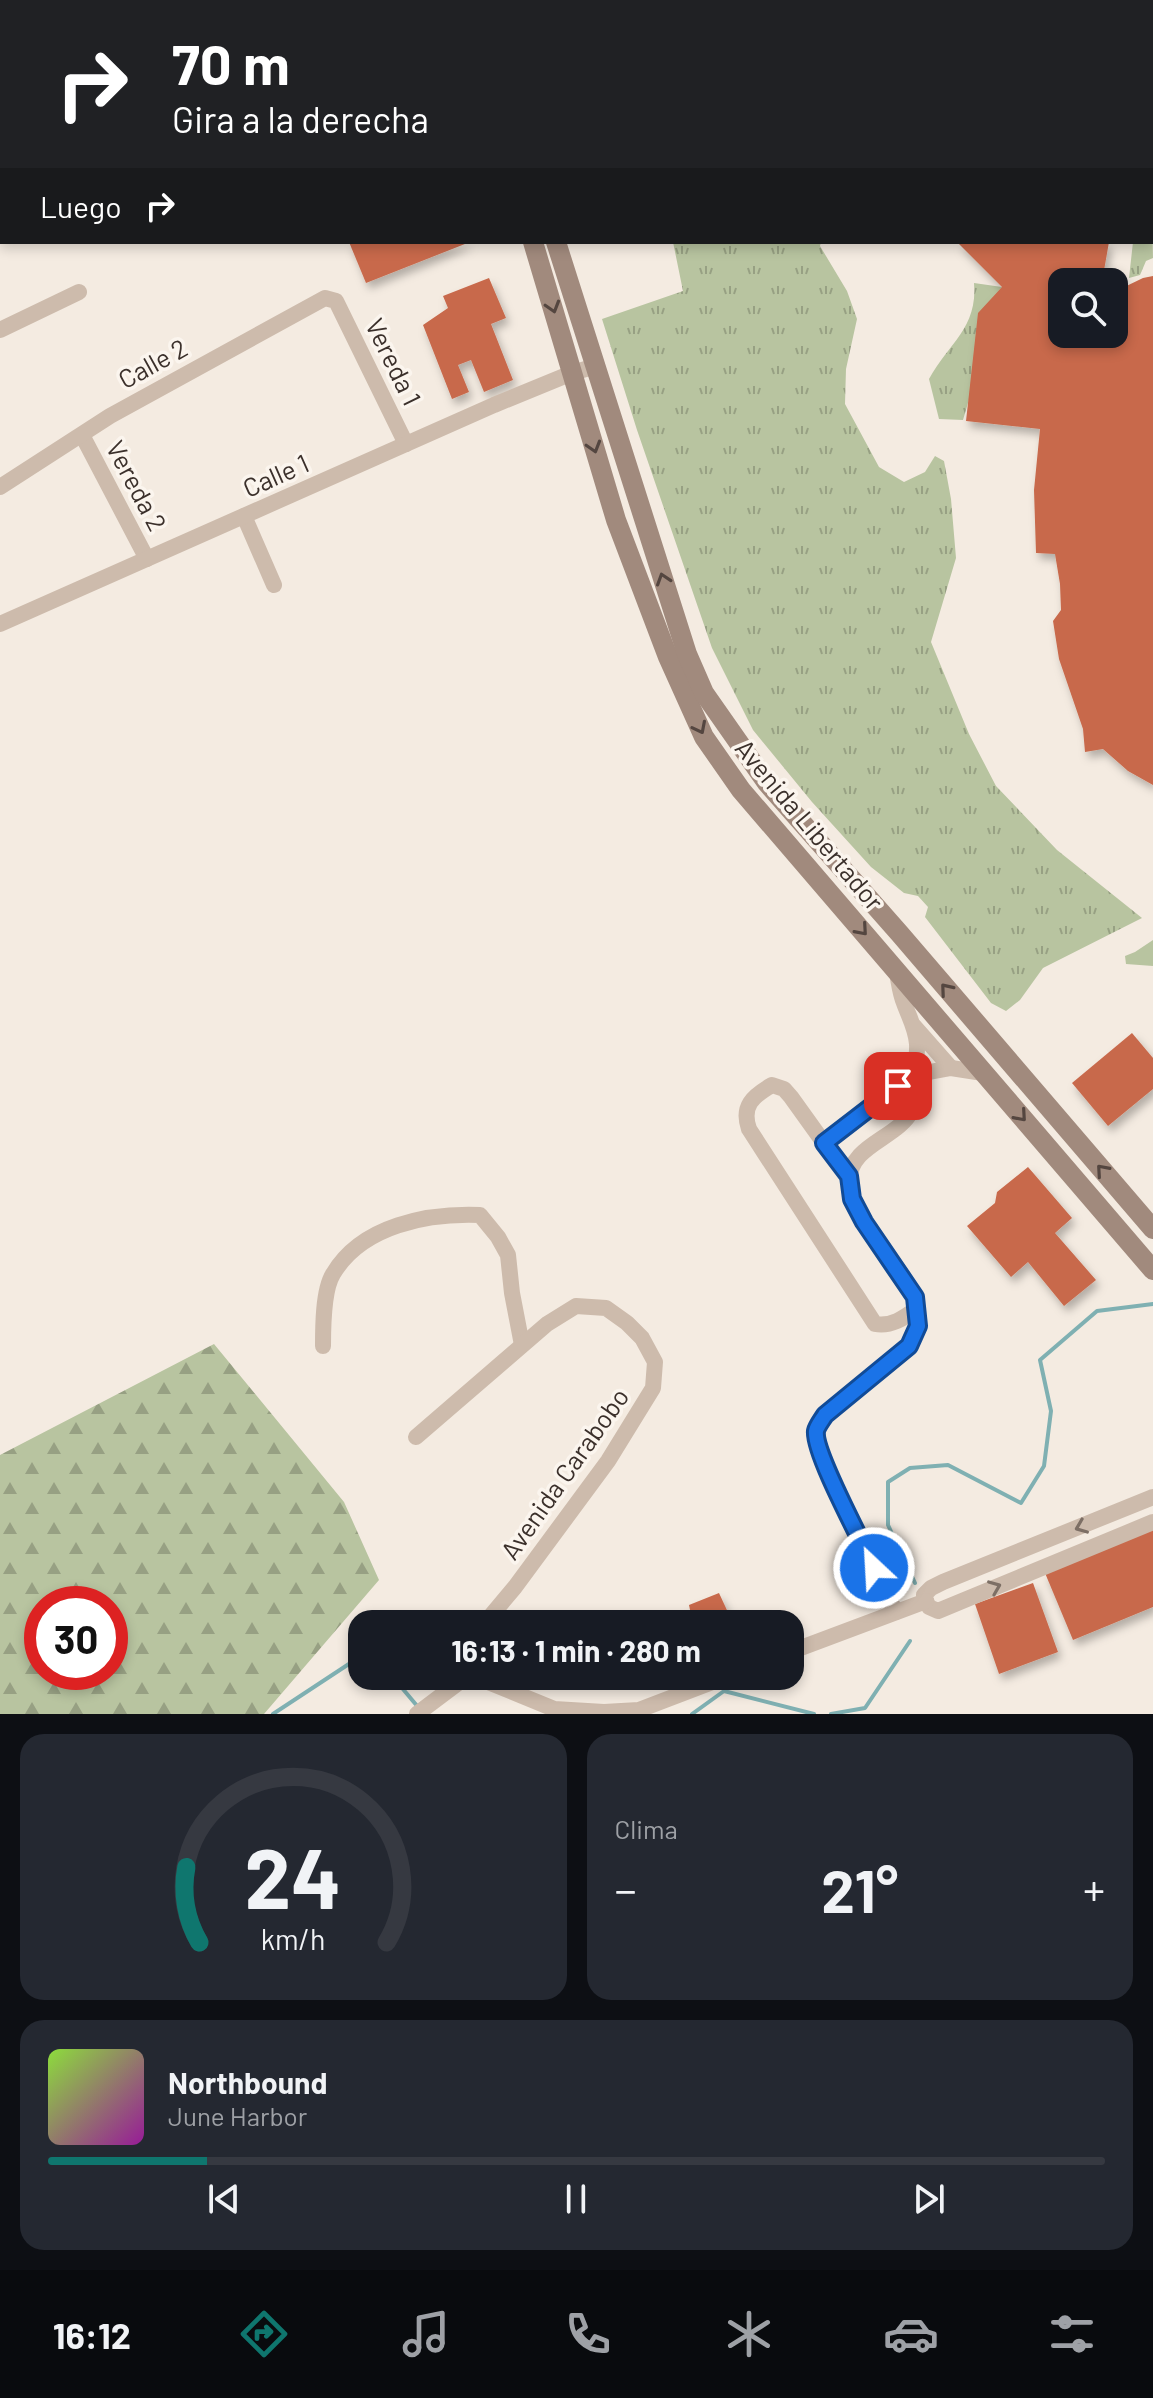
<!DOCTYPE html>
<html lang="es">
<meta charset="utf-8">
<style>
body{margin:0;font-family:Barlow,sans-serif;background:#242831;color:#f1f3f6;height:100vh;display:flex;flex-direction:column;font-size:30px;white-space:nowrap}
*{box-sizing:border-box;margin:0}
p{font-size:26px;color:#9ea1a6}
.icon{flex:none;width:44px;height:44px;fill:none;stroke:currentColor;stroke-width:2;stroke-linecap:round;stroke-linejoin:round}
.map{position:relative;height:1714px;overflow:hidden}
.side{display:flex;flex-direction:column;gap:20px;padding:20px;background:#0d0f14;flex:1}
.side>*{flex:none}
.banner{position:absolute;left:0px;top:0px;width:1154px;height:244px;box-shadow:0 4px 12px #0003;background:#202124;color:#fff;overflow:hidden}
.controls{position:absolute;left:1048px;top:268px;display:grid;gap:16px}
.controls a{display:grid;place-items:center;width:80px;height:80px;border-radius:16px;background:#171b24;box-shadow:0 4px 12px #0003;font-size:40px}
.speed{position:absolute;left:24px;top:1586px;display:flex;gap:16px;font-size:40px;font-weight:700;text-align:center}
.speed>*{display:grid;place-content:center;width:104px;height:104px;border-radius:50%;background:#171b24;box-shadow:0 4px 12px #0003;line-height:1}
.speed .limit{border:12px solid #d22;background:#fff;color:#111}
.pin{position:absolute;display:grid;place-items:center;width:68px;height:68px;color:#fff;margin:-34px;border-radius:16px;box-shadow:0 4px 12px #0006}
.me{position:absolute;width:88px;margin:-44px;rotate:335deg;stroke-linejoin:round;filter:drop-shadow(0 0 6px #0008)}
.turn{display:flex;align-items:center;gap:28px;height:168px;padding:0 40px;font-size:36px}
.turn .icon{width:104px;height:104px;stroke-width:2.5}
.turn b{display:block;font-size:56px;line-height:68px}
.then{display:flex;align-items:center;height:76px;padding:0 40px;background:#0003;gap:16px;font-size:30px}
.big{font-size:60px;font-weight:700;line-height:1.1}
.side .card{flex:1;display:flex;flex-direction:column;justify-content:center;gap:12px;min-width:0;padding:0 28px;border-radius:24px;background:#242831}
.side .dial{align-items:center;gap:0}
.dial svg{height:208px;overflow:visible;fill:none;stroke:#363941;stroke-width:7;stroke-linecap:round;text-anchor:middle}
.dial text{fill:#f1f3f6;stroke:none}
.song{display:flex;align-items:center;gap:24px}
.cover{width:96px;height:96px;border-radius:12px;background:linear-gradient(135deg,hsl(90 70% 55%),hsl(300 70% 35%))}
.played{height:8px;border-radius:4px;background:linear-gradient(90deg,#0f766e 15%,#363941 15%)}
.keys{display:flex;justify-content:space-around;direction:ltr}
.heat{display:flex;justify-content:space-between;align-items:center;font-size:44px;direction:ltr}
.side .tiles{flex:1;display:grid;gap:20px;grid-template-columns:1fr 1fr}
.card:last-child{grid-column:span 2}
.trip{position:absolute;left:348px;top:1610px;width:456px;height:80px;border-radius:24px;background:#171b24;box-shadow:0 4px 12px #0003;font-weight:700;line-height:80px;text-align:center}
.dock{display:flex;height:128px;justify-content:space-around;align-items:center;background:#090b0e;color:#9ea1a6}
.dock .icon{width:56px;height:56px}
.dock .on{color:#0f766e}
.dock b{font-size:36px;color:#f1f3f6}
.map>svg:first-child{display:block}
.grass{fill:url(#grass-tufts)}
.forest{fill:url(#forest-firs);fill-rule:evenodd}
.park{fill:#b8c4a0}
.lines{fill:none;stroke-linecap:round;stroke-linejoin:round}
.stream{stroke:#7fb0b2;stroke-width:4}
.building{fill:#c8694b;filter:url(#shadow)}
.street{stroke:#cdbbac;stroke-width:16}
.secondary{stroke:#a18a7d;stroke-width:20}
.highway{stroke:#5c4a42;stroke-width:24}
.oneway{stroke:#544640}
.oneway2{stroke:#7d6f65}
.route-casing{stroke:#114b97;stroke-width:20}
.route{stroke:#1a73e8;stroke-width:14}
.labels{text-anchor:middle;stroke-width:7;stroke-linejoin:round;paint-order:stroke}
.street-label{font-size:26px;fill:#3b302b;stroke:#fbf5ee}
</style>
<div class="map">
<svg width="1153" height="1714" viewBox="0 0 1153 1714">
<defs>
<pattern id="grass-tufts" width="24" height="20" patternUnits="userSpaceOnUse" patternTransform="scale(2)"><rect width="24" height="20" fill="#b8c4a0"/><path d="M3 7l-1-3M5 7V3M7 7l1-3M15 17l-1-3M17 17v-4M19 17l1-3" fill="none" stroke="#97a083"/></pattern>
<pattern id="forest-firs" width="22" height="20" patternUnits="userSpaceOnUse" patternTransform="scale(2)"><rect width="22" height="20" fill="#b8c4a0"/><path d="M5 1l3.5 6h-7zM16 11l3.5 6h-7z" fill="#97a083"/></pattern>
<filter id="shadow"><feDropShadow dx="3.5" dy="6" stdDeviation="4" flood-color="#0004"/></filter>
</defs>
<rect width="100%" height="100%" fill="#f4ebe1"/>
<!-- grass -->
<g class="grass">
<polygon points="1152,208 1153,258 1146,261 1140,275 1129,278 1133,242 1152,242"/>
<polygon points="673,242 821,242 820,246 847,291 857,319 846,369 845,404 879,467 904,482 925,472 935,456 944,461 951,499 956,558 931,642 969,734 996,786 1057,850 1142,918 1043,968 1020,1000 1006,1011 991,1003 925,917 928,907 918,896 904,893 871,867 812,802 753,730 712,648 637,430 602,319 683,291"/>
<path d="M974 283 1002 287 963 420 939 419 929 379C948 344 978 328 974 283Z"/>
</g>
<!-- forest -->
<path class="forest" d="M214 1344 344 1502 379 1580 264 1714H0V1455ZM42 1604H110V1672H42Z"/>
<!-- park -->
<polygon class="park" points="1153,940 1153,966 1126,964 1125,956 1135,952"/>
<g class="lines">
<!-- stream -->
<g class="stream">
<polyline points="915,1583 888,1525 888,1482 910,1468 948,1465 1021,1503 1044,1466 1051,1411 1040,1360 1097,1311 1153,1304"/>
<polyline points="388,1676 397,1682 418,1707"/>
<polyline points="273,1714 358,1658 362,1661"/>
<polyline points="692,1714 724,1691 814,1714"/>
<polyline points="831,1714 865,1708 910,1641"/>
</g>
</g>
<!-- building -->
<g class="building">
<polygon points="349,242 470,242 366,283"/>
<polygon points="957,242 1109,242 1102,282 1062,282 1062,334 1114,334 1114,292 1143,278 1153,276 1153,785 1128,771 1103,749 1085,752 1083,729 1059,659 1053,621 1061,610 1060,584 1055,554 1036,553 1034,490 1040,429 966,421 978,313 1002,287"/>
<polygon points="489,278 506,318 491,324 513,380 484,392 471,360 458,365 469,392 452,399 423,325 448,308 443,296"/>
<polygon points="1132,1033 1153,1058 1153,1089 1108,1126 1072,1083"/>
<polygon points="1028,1167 1072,1218 1055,1233 1096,1280 1064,1306 1028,1262 1011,1277 967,1226 995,1203 997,1192"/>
<polygon points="1153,1527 1153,1607 1073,1640 1045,1573"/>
<polygon points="1033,1583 1058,1652 999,1674 975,1604"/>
<polygon points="719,1593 732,1621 725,1624 693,1624 689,1605"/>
</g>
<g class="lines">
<!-- street -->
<g class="street">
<polyline points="1152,186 1153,187"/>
<polyline points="0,330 79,292"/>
<polyline points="82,435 147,559"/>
<polyline points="0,487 110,416 325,298 336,301 406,444"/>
<polyline points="244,516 274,585"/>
<polyline points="0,624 494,405 572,373 596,366"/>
<path d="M897 973C899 983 900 994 904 1003 909 1017 916 1029 917 1044 918 1056 913 1068 914 1080 914 1090 917 1101 912 1110 898 1139 850 1144 849 1181 849 1227 912 1267 916 1309 904 1318 891 1327 875 1324L749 1129C741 1106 753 1096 772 1085L784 1089 791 1097 824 1143 913 1075 951 1068 983 1073"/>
<polyline points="914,1026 951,1068"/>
<polyline points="824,1143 849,1176"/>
<path d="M323 1346C323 1327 323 1290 333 1274 362 1225 428 1213 480 1215L498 1237 508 1255 512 1293 522 1345"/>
<polyline points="416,1437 547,1324 576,1306 606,1308 627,1323 642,1338 655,1362 653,1388 608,1461 515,1587 484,1624"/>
<polyline points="926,1601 924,1595 931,1588 943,1582 1153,1497"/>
<polyline points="926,1601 929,1607 938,1611 1153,1522"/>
<path d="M896 1612C882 1585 812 1452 816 1431 817 1426 823 1419 825 1415L909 1346 918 1326 916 1309"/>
<polyline points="790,1652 926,1601"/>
<polyline points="417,1714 462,1680 481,1679 554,1709 604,1712 639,1710 728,1676"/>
</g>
<!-- secondary -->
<g class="secondary">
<polyline points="460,0 461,2"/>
<polyline points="479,0 480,2"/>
<polyline points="533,242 616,520 668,657 704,737 741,790 1153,1270"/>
<polyline points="556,242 687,654 704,693 767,783 900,934 1153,1229"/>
</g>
<!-- highway -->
<g class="highway">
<polyline points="1062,0 1064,2"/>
<polyline points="1112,0 1113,2"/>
<polyline points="1152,59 1153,60"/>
<polyline points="1152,125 1153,126"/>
</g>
</g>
<!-- one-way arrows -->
<defs><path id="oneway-chevron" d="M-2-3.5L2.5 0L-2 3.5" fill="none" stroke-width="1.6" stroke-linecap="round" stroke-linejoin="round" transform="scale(2)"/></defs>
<g class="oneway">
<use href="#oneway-chevron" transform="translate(553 307) rotate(73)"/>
<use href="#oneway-chevron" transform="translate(594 447) rotate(73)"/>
<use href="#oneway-chevron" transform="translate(663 579) rotate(-108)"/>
<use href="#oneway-chevron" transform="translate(700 728) rotate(63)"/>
<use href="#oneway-chevron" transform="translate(862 930) rotate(49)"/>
<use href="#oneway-chevron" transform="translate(946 989) rotate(-130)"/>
<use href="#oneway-chevron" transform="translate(1021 1116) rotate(49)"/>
<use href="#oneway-chevron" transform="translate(1102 1170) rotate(-131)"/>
</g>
<g class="oneway2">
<use href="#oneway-chevron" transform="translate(1081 1527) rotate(158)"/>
<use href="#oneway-chevron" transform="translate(995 1587) rotate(-22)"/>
</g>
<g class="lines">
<defs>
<path id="route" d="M874 1568C863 1543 813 1452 816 1431 817 1426 822 1420 825 1415L909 1346 918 1326 915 1297 864 1222 852 1199 849 1176 824 1143 898 1086"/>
</defs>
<!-- route casing -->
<use href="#route" class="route-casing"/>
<!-- route -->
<use href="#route" class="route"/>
</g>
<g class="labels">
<!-- street labels -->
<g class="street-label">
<text transform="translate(393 362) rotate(64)" y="9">Vereda 1</text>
<text transform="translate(153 364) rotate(-29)" y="9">Calle 2</text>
<text transform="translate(276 476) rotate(-24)" y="9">Calle 1</text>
<text transform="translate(136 486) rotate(62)" y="9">Vereda 2</text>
<text transform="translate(809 825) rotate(50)" y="9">Avenida Libertador</text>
<text transform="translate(565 1474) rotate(-55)" y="9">Avenida Carabobo</text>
</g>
</g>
</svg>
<div class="controls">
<a><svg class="icon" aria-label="search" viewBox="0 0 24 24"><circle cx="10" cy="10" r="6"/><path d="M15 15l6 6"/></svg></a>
</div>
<div class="speed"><div class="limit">30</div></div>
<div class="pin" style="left:898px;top:1086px;background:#d93025"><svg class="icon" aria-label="arrive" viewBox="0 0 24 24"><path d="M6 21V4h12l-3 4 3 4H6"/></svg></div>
<svg class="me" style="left:874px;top:1568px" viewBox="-20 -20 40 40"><circle r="17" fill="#1a73e8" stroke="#fff" stroke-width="3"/><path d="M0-11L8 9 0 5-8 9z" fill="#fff"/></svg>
<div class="trip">16:13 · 1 min · 280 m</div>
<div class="banner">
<div class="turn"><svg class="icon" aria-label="right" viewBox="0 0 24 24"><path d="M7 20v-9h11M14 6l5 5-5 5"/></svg><div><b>70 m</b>Gira a la derecha</div></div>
<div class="then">Luego<svg class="icon" aria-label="right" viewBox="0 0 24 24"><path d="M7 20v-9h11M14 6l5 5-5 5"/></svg></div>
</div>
</div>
<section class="side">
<div class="tiles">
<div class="card dial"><svg viewBox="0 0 100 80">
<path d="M14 69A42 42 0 1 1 86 69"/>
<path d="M14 69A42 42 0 0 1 9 40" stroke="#0f766e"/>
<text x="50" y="56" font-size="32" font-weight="700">24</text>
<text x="50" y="72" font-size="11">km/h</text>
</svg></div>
<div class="card"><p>Clima</p>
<div class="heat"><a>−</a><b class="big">21°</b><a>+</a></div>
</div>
<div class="card">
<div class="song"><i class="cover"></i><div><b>Northbound</b><p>June Harbor</p></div></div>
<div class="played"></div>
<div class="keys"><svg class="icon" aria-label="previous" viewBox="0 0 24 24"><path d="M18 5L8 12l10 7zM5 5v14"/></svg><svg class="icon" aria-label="pause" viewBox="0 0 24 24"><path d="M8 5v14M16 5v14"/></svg><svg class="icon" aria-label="next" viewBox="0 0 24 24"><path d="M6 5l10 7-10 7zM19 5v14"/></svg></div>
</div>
</div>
</section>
<nav class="dock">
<b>16:12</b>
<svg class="icon on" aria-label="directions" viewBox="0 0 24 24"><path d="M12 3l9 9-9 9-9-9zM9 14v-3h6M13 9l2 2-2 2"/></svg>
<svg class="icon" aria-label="music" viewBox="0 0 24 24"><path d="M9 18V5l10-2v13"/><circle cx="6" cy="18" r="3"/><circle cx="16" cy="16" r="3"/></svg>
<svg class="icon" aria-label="phone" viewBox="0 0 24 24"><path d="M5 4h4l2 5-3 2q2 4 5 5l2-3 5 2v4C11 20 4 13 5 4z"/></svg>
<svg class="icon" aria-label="climate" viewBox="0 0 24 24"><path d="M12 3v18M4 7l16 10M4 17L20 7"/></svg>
<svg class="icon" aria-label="car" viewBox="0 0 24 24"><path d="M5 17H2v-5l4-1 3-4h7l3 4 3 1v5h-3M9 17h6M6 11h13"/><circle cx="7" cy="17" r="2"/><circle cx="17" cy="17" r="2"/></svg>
<svg class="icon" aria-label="filters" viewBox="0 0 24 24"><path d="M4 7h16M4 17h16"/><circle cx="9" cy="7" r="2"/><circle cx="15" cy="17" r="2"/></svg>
</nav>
